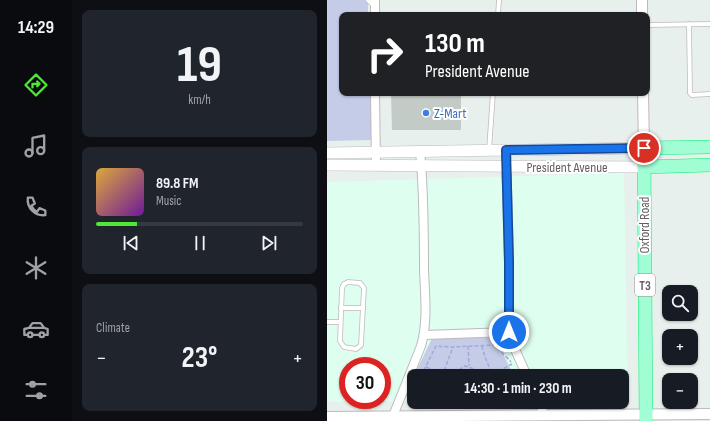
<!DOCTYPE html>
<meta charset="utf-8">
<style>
body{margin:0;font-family:"Sofia Sans Condensed",sans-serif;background:#20242c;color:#f1f3f6;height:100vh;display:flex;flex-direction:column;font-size:15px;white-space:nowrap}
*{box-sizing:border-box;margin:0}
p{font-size:13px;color:#9ea1a6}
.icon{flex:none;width:22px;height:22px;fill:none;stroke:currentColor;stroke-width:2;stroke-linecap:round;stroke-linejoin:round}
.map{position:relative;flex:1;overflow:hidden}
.panel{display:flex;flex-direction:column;gap:10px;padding:10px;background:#0d0f14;width:255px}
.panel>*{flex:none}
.top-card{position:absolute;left:12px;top:12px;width:311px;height:84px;border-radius:8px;box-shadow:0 1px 3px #0004;background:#202124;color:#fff;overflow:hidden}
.tools{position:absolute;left:335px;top:285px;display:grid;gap:8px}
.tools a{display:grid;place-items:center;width:36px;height:36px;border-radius:8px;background:#171b24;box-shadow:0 1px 3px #0004;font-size:20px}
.speed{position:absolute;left:12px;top:357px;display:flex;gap:8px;font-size:20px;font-weight:700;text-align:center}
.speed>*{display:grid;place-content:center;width:52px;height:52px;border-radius:50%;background:#171b24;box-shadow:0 1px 3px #0004;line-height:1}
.speed .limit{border:6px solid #d22;background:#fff;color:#111}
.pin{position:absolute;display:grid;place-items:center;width:34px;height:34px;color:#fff;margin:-17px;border:2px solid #fff;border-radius:50%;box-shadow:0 1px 4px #0007}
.me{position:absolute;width:44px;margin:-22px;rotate:0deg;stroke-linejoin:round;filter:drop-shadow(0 0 3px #0008)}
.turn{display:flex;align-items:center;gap:14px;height:84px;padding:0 20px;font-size:18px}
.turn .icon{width:52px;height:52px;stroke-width:2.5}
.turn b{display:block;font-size:28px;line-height:34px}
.big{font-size:30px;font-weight:700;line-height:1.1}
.panel .card{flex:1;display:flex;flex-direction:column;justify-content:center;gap:6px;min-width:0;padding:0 14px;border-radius:8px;background:#20242c}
.panel .dial{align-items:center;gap:0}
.dial b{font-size:52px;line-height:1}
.song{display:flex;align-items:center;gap:12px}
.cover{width:48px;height:48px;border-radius:6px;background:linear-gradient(135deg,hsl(40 70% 55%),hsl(280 70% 35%))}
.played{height:4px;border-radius:2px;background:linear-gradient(90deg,#4fe835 20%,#363941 20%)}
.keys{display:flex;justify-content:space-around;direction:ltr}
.heat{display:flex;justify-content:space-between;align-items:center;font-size:22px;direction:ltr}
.trip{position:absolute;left:80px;top:369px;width:222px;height:40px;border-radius:8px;background:#171b24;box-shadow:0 1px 3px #0004;font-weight:700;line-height:40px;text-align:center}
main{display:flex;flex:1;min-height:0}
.menu{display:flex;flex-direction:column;width:72px;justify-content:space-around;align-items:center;background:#090b0e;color:#9ea1a6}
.menu .icon{width:28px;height:28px}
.menu .active{color:#4fe835}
.menu b{font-size:18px;color:#f1f3f6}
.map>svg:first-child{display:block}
.commercial{fill:#defeef;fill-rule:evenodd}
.green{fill:#c4cce7}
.building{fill:#c3cbc6}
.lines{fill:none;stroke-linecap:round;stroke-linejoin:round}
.service-casing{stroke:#c0b9bd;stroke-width:5.5}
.minor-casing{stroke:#c0b9bd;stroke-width:10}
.tertiary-casing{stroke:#c0b9bd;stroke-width:12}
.secondary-casing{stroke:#c0b8bd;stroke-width:12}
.trunk-casing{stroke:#02f473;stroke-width:14}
.path{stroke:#a9a7d9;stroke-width:1.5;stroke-dasharray:4 2;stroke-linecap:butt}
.service{stroke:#fff;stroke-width:4}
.minor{stroke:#fff;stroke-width:8}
.tertiary{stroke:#fff;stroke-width:10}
.secondary{stroke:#fff;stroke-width:11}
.trunk{stroke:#a0fdd4;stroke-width:13}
.route-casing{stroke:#114b97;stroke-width:10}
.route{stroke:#1a73e8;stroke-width:7}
.shop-dot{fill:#3f7fe0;stroke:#fff;stroke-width:1.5}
.labels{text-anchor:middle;stroke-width:4;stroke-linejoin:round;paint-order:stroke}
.shield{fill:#fff;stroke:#958e92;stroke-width:1}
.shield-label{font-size:13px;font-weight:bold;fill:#675e64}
.shop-label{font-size:14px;fill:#366cbe;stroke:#fff;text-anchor:start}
.street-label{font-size:14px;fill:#675e64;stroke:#fff}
</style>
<main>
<nav class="menu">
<b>14:29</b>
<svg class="icon active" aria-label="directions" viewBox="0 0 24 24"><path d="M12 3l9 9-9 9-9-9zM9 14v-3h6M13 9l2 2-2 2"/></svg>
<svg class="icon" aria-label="music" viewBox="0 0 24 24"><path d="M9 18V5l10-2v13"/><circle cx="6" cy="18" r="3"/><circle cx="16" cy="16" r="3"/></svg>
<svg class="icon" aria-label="phone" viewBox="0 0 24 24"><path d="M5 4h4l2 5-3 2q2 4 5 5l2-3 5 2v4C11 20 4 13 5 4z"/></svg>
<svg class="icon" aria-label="climate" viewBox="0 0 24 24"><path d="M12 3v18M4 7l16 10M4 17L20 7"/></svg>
<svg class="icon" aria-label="car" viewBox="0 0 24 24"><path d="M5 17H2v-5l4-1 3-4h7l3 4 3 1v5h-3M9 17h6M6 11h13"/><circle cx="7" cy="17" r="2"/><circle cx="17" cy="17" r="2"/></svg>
<svg class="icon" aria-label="filters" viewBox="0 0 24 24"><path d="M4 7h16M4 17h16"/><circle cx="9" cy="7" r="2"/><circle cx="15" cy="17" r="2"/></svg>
</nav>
<section class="panel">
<div class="card dial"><b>19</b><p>km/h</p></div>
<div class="card">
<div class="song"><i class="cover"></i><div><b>89.8 FM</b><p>Music</p></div></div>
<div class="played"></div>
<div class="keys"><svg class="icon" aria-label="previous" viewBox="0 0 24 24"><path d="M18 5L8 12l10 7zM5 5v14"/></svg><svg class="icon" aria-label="pause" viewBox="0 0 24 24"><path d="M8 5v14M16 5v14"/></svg><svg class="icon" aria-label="next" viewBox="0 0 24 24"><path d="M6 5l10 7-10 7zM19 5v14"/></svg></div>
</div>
<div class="card"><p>Climate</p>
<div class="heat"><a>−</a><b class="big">23°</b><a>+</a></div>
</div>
</section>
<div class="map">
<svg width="383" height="421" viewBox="0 0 383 421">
<rect width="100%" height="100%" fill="#e7f0ec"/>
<!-- commercial -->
<path class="commercial" d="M297 173 301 398H295V376H87V401L0 402V182ZM21 366H55V400H21Z"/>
<!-- green -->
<g class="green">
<polygon points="0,0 41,0 41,15 15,15 15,93 44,93 46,140 0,141"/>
<polygon points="105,338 168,338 187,376 87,376"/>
<polygon points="87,376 87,402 194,402 194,404 82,406 79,394"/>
</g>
<!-- building -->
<polygon class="building" points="64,93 116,93 116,96 134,96 134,130 65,130"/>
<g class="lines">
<defs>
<g id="service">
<polyline points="41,0 48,7"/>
<polyline points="171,15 172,0"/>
<polyline points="362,24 363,93 365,95 383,94"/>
<polyline points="320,25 383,24"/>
<polyline points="162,150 166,93"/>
<polygon points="21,282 33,283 37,288 34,345 29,349 17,347 13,341 15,288 17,284"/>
<polyline points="14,308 36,308"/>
<polyline points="0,322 13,322"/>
</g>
<g id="minor">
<polyline points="48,0 48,15"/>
<polyline points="48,93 49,165"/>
<polyline points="179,150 182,262 182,332 186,345 200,376"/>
<polyline points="97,335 182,332"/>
<polyline points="212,402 217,414"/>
<path d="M66 416 94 346C101 322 98 295 97 270 97 231 97 191 93 151"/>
</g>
<g id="tertiary">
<polyline points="315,0 315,15"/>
<polyline points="316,93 317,148"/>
<polyline points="0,417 383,414"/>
</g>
<g id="secondary">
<polyline points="0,153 317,148"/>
<polyline points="0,165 317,167"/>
</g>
<g id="trunk">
<polyline points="317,167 383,165"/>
<polyline points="319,421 317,148 383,147"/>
</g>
</defs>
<!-- service casing -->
<use href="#service" class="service-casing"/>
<!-- minor casing -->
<use href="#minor" class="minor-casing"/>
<!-- tertiary casing -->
<use href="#tertiary" class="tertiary-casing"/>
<!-- secondary casing -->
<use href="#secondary" class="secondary-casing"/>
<!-- trunk casing -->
<use href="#trunk" class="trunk-casing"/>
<!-- path -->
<g class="path">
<polyline points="141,346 142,366"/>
<polyline points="155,346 158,357 166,376"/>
<polyline points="99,367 113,373 131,376"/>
<polyline points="148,375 170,372 185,364"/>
<polyline points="94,376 109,346 126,347 168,345 184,362"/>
<polyline points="115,376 126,347"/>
<polyline points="131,376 133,369 138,366 147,369 148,376"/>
<polyline points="84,396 87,408"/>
<polyline points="114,402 114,406"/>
<polyline points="126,406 196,402"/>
</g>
<!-- service -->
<use href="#service" class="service"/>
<!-- minor -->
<use href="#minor" class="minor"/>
<!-- tertiary -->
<use href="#tertiary" class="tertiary"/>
<!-- secondary -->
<use href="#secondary" class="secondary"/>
<!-- trunk -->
<use href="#trunk" class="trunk"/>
</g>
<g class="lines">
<defs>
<polyline id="route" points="182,332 182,262 179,150 317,148"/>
</defs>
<!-- route casing -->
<use href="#route" class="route-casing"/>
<!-- route -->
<use href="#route" class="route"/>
</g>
<!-- markers -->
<circle class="shop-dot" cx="99" cy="113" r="4"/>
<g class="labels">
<!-- shield labels -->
<rect class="shield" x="308" y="274" width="20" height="22" rx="3"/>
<g class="shield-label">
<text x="318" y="290">T3</text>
</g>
<!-- shop labels -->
<g class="shop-label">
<text x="107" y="118">Z-Mart</text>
</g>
<!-- street labels -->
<g class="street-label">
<text x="240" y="172">President Avenue</text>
<text transform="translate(317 225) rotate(-90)" y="5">Oxford Road</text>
</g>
</g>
</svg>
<div class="tools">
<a><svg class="icon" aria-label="search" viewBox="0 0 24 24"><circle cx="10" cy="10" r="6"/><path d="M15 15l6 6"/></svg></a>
<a>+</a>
<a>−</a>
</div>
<div class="speed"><div class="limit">30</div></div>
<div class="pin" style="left:317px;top:148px;background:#d93025"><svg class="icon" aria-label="arrive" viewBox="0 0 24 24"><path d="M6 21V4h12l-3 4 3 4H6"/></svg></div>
<svg class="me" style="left:182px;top:332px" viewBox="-20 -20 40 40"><circle r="17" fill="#1a73e8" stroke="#fff" stroke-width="3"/><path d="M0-11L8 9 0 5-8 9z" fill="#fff"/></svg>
<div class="trip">14:30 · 1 min · 230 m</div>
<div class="top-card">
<div class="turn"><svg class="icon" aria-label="right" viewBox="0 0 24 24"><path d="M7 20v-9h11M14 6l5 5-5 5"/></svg><div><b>130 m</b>President Avenue</div></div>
</div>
</div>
</main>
